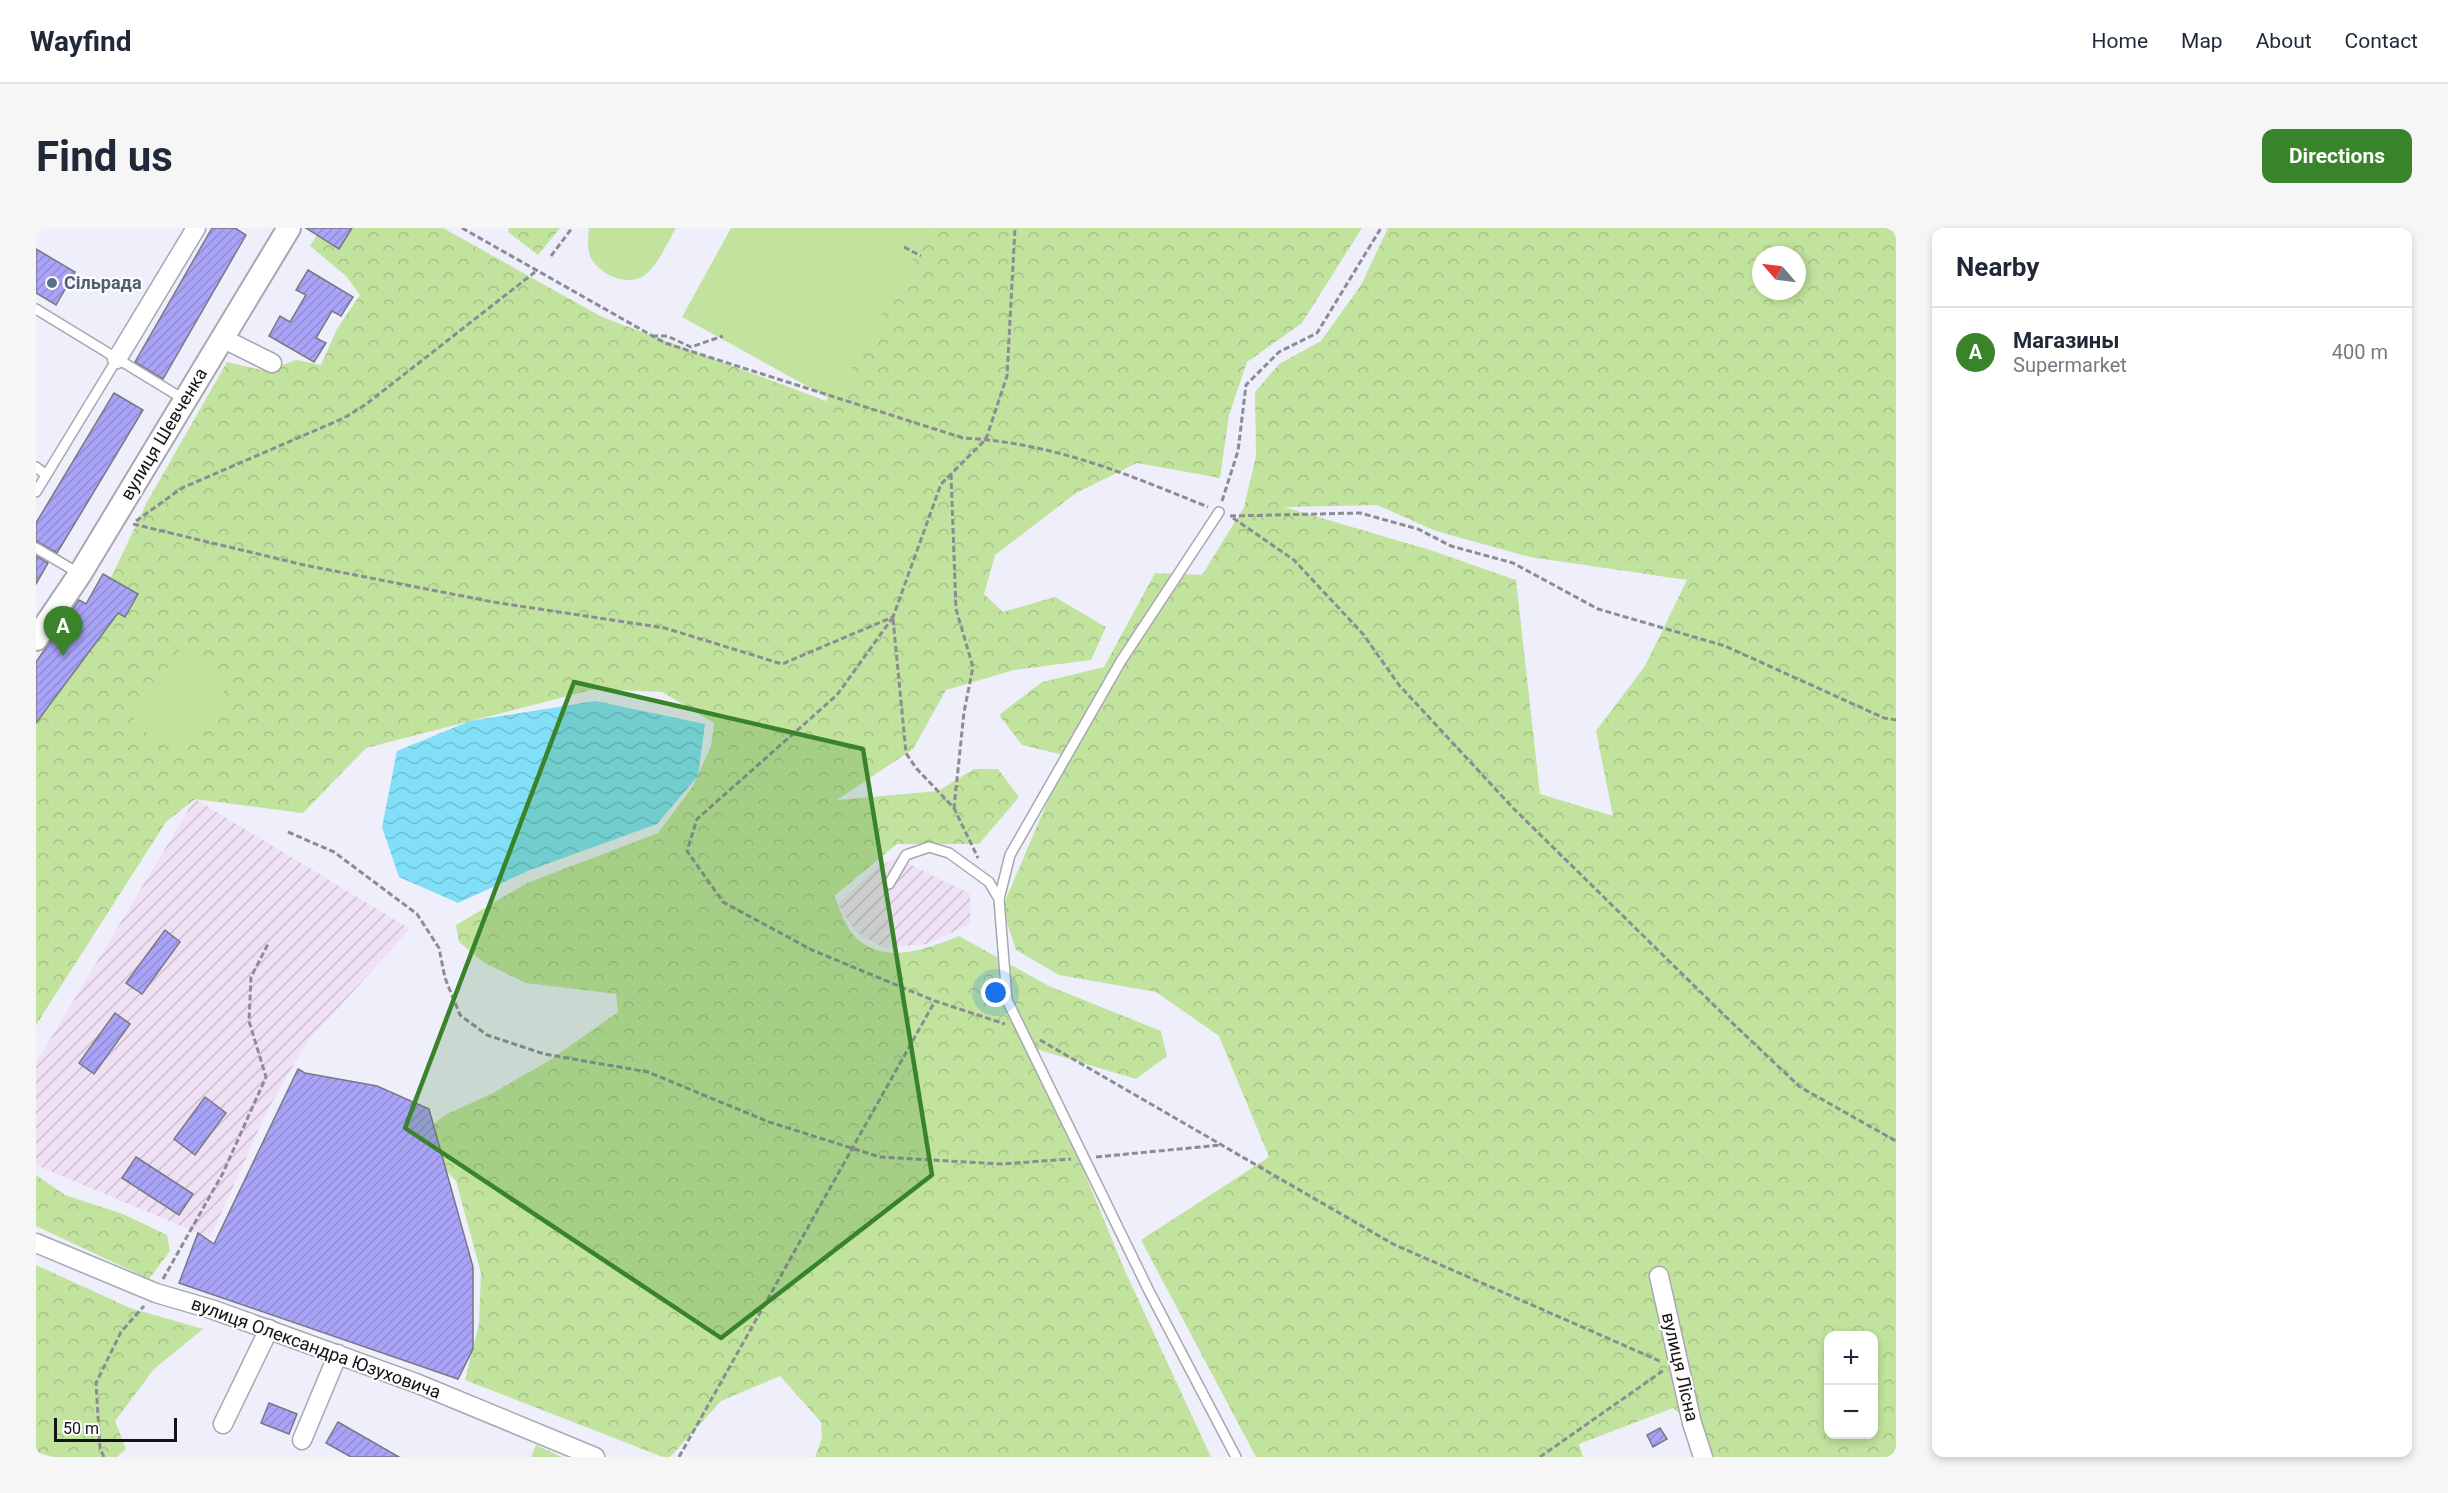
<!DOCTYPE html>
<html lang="en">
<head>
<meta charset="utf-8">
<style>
  body { margin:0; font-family:Roboto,sans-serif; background:#f6f6f7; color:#1f2937 }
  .controls { position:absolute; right:18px; bottom:18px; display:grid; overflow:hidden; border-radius:12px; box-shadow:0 3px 9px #0003 }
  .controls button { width:54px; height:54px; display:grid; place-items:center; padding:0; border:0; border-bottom:2px solid #e0e1e3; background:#fff; color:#1f2937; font:30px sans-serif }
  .compass { position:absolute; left:1716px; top:18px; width:54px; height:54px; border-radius:50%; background:#fff; box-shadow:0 3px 9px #0003; rotate:298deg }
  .scale { position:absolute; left:18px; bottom:15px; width:123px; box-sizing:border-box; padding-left:6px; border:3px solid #141418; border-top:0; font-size:16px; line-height:21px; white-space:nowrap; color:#141418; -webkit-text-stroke:4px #fdfdfd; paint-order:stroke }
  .you { position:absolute; left:960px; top:765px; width:21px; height:21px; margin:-15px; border:4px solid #fff; border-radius:50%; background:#1a73e8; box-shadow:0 0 0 9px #1a73e833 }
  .badge { display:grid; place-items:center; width:39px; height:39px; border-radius:50%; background:#39832b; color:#fff; font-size:20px; font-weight:700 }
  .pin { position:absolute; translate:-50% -50px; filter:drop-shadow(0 2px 3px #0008) }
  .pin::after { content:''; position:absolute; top:32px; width:21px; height:18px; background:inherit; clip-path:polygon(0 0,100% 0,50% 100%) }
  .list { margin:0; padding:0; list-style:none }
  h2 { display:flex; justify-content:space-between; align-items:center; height:78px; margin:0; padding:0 24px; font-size:26px }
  h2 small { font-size:20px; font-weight:400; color:#747a83 }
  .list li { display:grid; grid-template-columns:39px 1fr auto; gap:18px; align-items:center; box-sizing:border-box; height:90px; padding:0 24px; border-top:2px solid #e0e1e3 }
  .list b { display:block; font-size:22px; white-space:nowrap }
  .list p { margin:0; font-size:20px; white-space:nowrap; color:#747a83 }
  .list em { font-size:20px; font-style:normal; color:#747a83 }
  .map { position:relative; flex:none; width:1860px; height:1229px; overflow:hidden; border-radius:12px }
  header { display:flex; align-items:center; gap:36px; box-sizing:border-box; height:84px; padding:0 30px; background:#fff; border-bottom:2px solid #e0e1e3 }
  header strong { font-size:28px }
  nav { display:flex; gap:33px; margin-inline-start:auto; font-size:21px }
  .intro { display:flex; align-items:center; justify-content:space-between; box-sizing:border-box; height:144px; padding:0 36px }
  h1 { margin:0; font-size:42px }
  .button { padding:15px 27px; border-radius:12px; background:#39832b; color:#fff; font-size:21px; font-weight:700 }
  main { display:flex; gap:36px; padding:0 36px }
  aside { flex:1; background:#fff; border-radius:12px; box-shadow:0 3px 9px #0003 }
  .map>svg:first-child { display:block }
  .industrial { fill:url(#industrial-furrows) }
  .forest { fill:url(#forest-crowns); fill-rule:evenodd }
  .park { fill:#c1e39d }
  .water { fill:url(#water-waves) }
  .building { fill:url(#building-hatch); stroke:#787883; stroke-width:1.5 }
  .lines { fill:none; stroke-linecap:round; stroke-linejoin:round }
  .service-casing { stroke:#a7a7b2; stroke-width:12 }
  .minor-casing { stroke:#a7a7b2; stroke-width:21 }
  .tertiary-casing { stroke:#a7a7b2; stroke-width:26 }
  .path { stroke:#8b8c94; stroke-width:3; stroke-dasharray:6 3; stroke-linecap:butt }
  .service { stroke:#fff; stroke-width:9 }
  .minor { stroke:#fff; stroke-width:18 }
  .tertiary { stroke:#fff; stroke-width:22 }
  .marked { fill:#39832b; fill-opacity:0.2; stroke:#39832b; stroke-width:4.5; stroke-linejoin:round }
  .service-dot { fill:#5c6f8a; stroke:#fdfdfd; stroke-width:2 }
  .labels { text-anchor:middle; stroke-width:4.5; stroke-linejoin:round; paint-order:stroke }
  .service-label { font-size:18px; font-weight:bold; fill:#4e5e75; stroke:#fdfdfd; text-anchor:start }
  .street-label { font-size:18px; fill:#141418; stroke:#fdfdfd }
</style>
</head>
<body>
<header>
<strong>Wayfind</strong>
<nav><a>Home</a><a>Map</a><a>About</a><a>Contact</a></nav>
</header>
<div class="intro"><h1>Find us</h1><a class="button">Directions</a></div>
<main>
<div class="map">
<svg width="1860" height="1229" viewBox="0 0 1860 1229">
  <defs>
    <pattern id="industrial-furrows" width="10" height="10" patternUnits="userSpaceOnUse" patternTransform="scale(1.5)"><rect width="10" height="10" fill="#efe0f3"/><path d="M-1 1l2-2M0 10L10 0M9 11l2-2" fill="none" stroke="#ccbfd0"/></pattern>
    <pattern id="forest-crowns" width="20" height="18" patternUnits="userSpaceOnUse" patternTransform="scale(1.5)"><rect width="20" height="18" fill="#c1e39d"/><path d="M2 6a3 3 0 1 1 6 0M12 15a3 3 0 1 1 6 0" fill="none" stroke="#a5c286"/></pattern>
    <pattern id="water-waves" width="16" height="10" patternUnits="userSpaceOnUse" patternTransform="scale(1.5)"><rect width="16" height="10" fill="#81e0f7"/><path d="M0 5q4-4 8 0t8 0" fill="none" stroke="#6fbfd3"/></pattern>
    <pattern id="building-hatch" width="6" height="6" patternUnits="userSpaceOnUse" patternTransform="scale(1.5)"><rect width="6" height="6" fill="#a9a4f7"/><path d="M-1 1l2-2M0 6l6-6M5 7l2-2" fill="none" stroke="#918cd3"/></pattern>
  </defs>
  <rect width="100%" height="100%" fill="#eeeffb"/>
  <g class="industrial">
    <polygon points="159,571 374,701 270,815 231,883 174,1010 0,937 0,835"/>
    <polygon points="861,630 934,666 934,696 891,716 848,720 820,704 802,676 841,639"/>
  </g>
  <g class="forest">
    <path d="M285 0H407L566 89 790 173 821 129 894 0H1326L1266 95 1211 134 1193 187 1184 250 1101 235 1040 265 959 327 948 366 967 384 1019 369 1070 399 1055 432 978 442 910 462 877 521 801 572 902 563 938 541H962L983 569 943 616H861L798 668C804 680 810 700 819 709 850 738 890 721 923 708L1013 758 1125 803 1131 828 1100 851 997 820 1089 1043 1175 1229H779L786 1210 785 1194 744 1148 685 1173 634 1229H627L429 1152 443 1096 445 1045 420 953 382 912 407 888 457 865 514 832 582 784 580 766 490 755 447 734 423 714 420 697 491 655 622 605 657 558 675 518 678 495 626 464 559 461 330 520 267 585 159 571 130 594 0 797V472L42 419 111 274 191 134 230 143 260 132 285 137 301 101 324 67 310 48 274 18Z"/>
    <polygon points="473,0 524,0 502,27 472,4"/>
    <path d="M1352 0H1860V1229H1678L1670 1207 1637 1180 1543 1216 1547 1229H1220L1105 1012 1233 929 1183 808 1120 764 1023 747 980 722 966 680 1031 528 986 517 963 487 1006 454 1068 439 1119 345 1166 347 1208 279 1220 228 1219 164 1243 136 1285 113 1325 57ZM1725 27H1761V63H1725ZM1341 277 1400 303 1494 329 1651 352 1609 438 1560 503 1577 588 1504 566 1480 352 1394 322 1248 279ZM1792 1108H1838V1206H1792Z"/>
    <polygon points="0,947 29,967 87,986 131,1007 134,1023 113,1051 0,998"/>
    <polygon points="0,1037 94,1080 167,1101 118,1141 79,1193 90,1221 81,1229 17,1229 0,1224"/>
    <polygon points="500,1217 526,1229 495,1229"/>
  </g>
  <g class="park">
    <path d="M553 0H640C631 15 623 36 609 47 592 60 562 46 554 28 551 18 552 10 553 0Z"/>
    <polygon points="695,0 894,0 798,173 646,89"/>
    <polygon points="147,417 197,450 146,528 95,495"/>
  </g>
  <polygon class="water" points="559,473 669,496 662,548 621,596 494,642 422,675 363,649 346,599 361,523 434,493"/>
  <g class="building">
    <polygon points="176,0 199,0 210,7 127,151 99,134"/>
    <polygon points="270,0 316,0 303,21"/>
    <polygon points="0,21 39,44 20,77 0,65"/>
    <polygon points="272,42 317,69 305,88 296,83 280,110 290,115 278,134 233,108 244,88 254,94 270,67 260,62"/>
    <polygon points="78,165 107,182 21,325 0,313 0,295"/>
    <polygon points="0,328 12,335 0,356"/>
    <polygon points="67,346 102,366 89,389 82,385 0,495 0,434 43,372 50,376"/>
    <polygon points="129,702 144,714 106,766 90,755"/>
    <polygon points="79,785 94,796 58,846 43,835"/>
    <polygon points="262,841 269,845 341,858 393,881 437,1039 437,1121 422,1151 143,1055 162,1005 178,1016"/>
    <polygon points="169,869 190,885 159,927 138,911"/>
    <polygon points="100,929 157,966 143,987 86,950"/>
    <polygon points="233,1175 261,1186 253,1206 225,1195"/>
    <polygon points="302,1194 363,1229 315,1229 290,1215"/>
    <polygon points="1624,1200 1631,1211 1617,1219 1611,1207"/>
  </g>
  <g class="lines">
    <g class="service-casing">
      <g id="service">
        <polyline points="0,81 149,172"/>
        <polyline points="0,239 10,247"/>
        <polyline points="0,264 81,131"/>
        <polyline points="0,320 44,346"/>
        <polyline points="853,656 870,627 893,619 913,625 953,654 963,671 974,627 1085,433 1183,284"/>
        <polyline points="963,671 971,772 1113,1063 1200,1229"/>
      </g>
    </g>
    <g class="minor-casing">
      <g id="minor">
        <polyline points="186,110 236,135"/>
        <polyline points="81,131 160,0"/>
        <polyline points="0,1015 120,1065 178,1082 380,1155 559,1229"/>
        <polyline points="1623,1048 1656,1195 1667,1229"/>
        <polyline points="187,1196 233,1101"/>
        <polyline points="266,1212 302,1126"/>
      </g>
    </g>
    <g class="tertiary-casing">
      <polyline id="tertiary" points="0,411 44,346 253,0"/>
    </g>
    <g class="path">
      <path d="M426 0 629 115 927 210C1018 215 1088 245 1172 279"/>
      <polyline points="868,19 885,28"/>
      <polyline points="515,28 536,0"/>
      <polyline points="616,108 631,108 655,119 687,108"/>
      <polyline points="915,246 920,381 937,439 928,484 918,580"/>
      <polyline points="1186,273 1202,223 1210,157 1243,124 1281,105 1345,0"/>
      <polyline points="1194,288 1324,285 1382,301 1415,318 1477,335 1562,381 1689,418 1848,490 1860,492"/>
      <polyline points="1197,290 1258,332 1327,406 1363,457 1477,580 1689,788 1764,859 1860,913"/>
      <polyline points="100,293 146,260 308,190 329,177 499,44"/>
      <polyline points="97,296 268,337 457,374 629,400 746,436 857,389 905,256 950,211 971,148 979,0"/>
      <polyline points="857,389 801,467 661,591 651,623 687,674 776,722 899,773 969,796"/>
      <polyline points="857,391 870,525 880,540 918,580 942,630"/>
      <polyline points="252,604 298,624 381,686 403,720 409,750 424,787 451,807 508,826 612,844 733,894 844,929 965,936 1035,931"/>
      <polyline points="1004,812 1357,1016 1626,1134"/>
      <polyline points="1060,929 1185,917"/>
      <polyline points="127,1051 187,945 230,849 213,793 215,749 232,716"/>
      <polyline points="68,1229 64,1220 60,1155 85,1104 108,1078"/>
      <polyline points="643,1229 899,773"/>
      <polyline points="1504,1229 1628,1142"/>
    </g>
    <use href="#service" class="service"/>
    <use href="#minor" class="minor"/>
    <use href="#tertiary" class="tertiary"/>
  </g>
  <path class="marked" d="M538 454 827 521 896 947 685 1110 369 900Z"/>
  <circle class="service-dot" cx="16" cy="55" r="6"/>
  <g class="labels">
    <g class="service-label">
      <text x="28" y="61">Сільрада</text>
    </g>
    <g class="street-label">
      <text transform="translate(128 206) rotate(-59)" y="6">вулиця Шевченка</text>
      <text transform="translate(280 1120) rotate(20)" y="6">вулиця Олександра Юзуховича</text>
      <text transform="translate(1644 1139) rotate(77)" y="6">вулиця Лісна</text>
    </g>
  </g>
</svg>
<div class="controls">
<button>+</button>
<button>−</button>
</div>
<svg class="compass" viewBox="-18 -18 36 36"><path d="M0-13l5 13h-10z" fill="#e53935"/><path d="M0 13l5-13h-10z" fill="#747a83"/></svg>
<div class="scale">50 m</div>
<div class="you"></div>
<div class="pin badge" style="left:27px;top:428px">A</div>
</div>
<aside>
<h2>Nearby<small></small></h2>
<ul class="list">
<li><span class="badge">A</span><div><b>Магазины</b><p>Supermarket</p></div><em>400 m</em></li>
</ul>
</aside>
</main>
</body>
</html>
